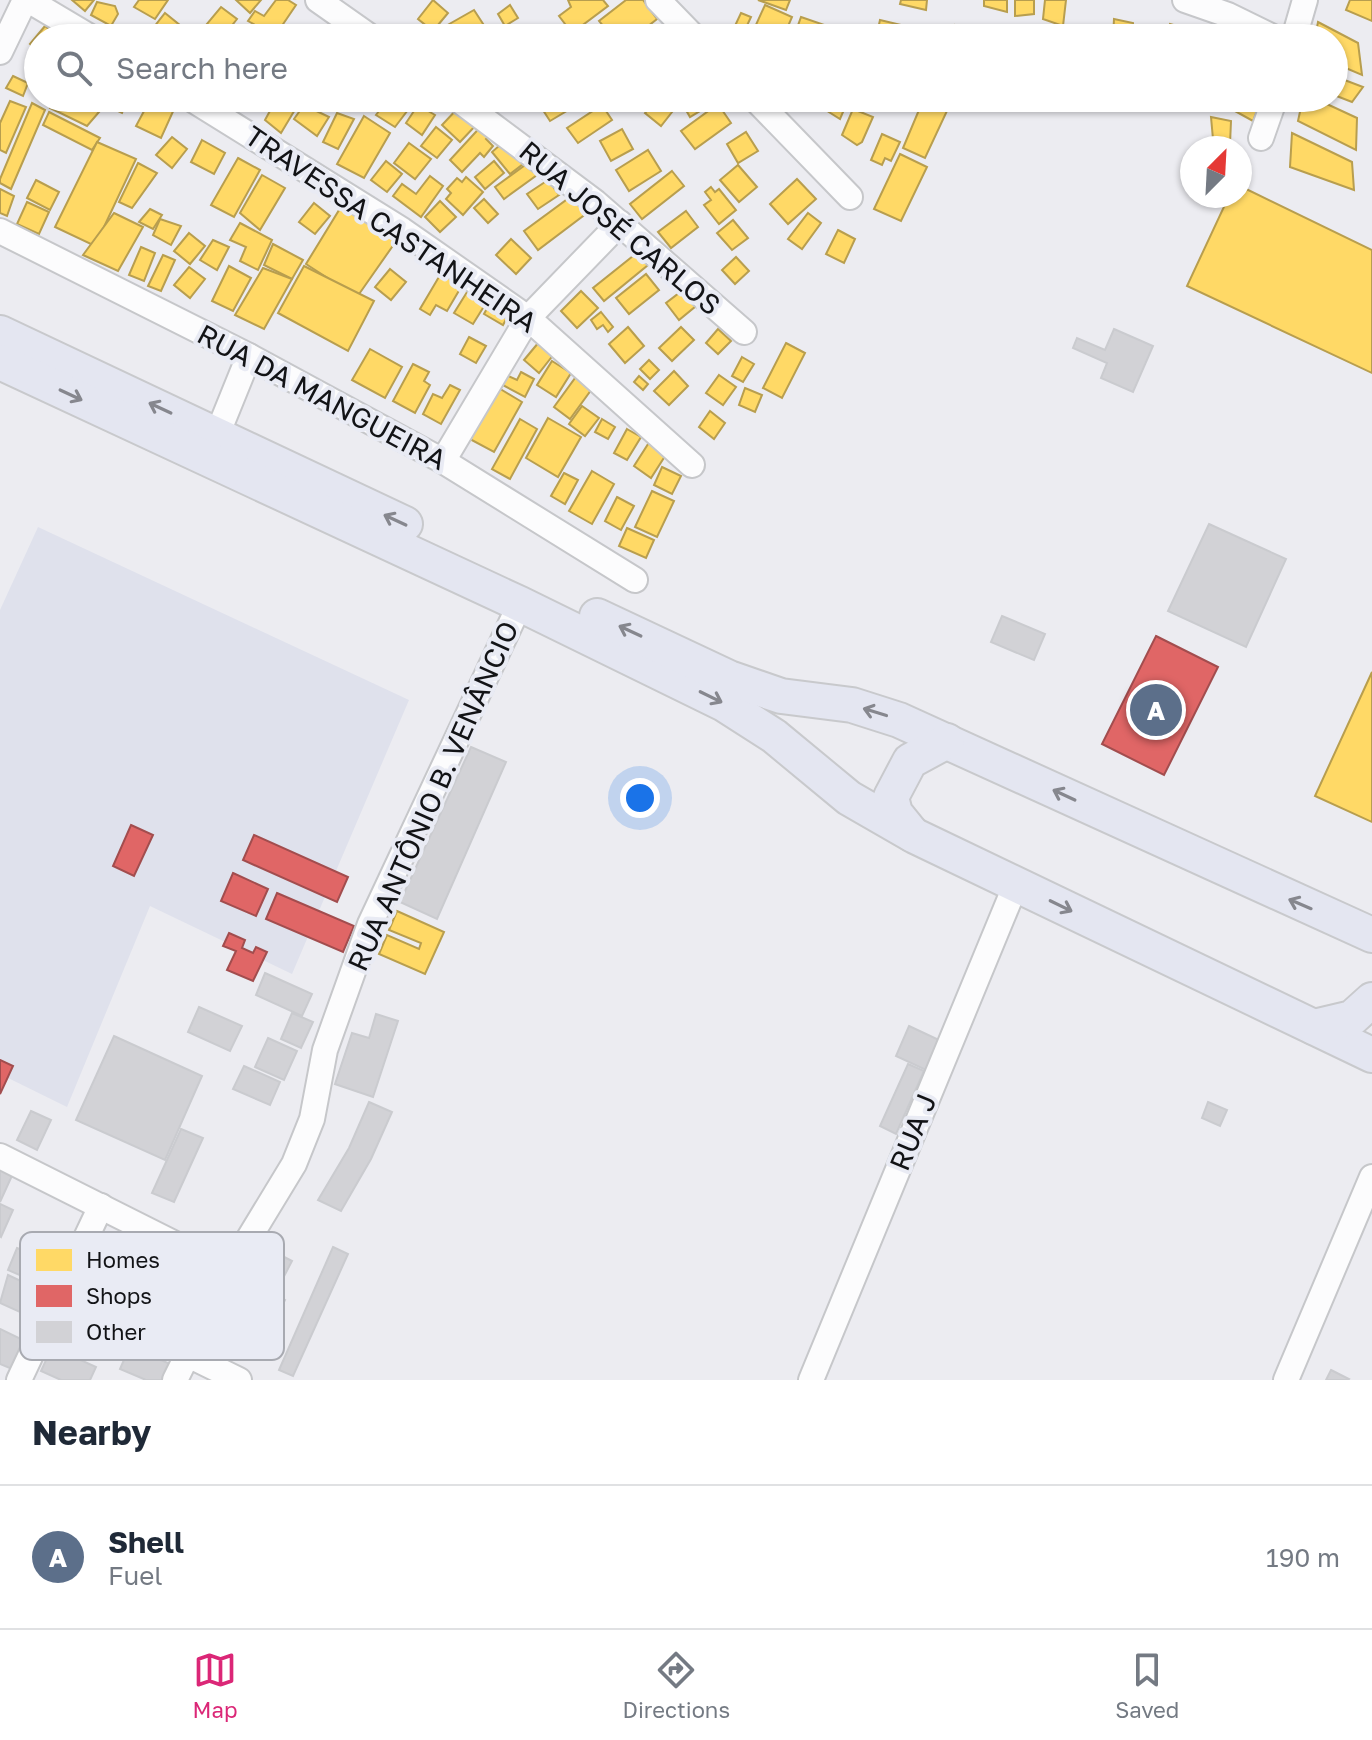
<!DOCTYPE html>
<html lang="en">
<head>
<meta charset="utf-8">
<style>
  body { margin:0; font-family:"Golos Text",sans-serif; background:#f6f6f7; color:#1f2937 }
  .compass { position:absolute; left:1180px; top:136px; width:72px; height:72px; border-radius:50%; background:#fff; box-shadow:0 2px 6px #0004; rotate:24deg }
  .you { position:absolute; left:640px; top:798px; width:28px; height:28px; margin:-20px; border:6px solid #fff; border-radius:50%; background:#1a73e8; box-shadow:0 0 0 12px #1a73e833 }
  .badge { display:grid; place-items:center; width:52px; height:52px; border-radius:50%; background:#db2777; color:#fff; font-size:26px; font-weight:700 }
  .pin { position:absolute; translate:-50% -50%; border:4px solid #fff; box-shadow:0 2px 8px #0006 }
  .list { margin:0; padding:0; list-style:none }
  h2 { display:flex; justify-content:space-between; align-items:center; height:104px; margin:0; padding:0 32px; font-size:34px }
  h2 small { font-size:26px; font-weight:400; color:#747a83 }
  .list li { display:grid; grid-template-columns:52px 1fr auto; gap:24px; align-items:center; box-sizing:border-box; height:144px; padding:0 32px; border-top:2px solid #e0e1e3 }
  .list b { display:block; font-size:30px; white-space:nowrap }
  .list p { margin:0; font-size:26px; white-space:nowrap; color:#747a83 }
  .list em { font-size:26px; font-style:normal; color:#747a83 }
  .icon { flex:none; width:44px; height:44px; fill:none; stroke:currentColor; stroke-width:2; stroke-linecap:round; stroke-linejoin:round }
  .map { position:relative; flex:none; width:1372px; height:1380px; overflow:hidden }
  .search { position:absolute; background:#fff; box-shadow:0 2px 6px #0004; left:24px; right:24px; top:24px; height:88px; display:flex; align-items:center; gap:20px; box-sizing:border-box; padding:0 28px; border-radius:44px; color:#747a83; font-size:30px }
  .sheet { height:248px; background:#fff }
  nav { display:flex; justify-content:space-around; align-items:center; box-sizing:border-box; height:112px; border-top:2px solid #e0e1e3; background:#fff; font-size:22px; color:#747a83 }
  nav a { display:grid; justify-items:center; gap:4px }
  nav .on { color:#db2777 }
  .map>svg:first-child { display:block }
  .built { fill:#dfe1ec }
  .homes { fill:#ffd966; stroke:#b89e4e; stroke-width:2 }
  .shops { fill:#e06666; stroke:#a24d4e; stroke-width:2 }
  .building { fill:#d2d2d6; stroke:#cacbcf; stroke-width:2 }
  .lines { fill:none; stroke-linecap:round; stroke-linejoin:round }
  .minor-casing { stroke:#c6c7ca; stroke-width:28 }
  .highway-casing { stroke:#c8c9cc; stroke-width:38 }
  .minor { stroke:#fcfcfd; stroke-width:24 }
  .highway { stroke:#e4e6f1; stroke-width:34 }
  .oneway { stroke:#86878e }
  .labels { text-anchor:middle; stroke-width:8; stroke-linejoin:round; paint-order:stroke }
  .street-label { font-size:28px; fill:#121316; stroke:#e9ebf4 }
  .key { fill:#e9ebf4; stroke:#a8aab1; stroke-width:2 }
  .key-label { font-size:22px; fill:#121316 }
</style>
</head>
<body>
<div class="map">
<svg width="1372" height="1380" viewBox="0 0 1372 1380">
  <rect width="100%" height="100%" fill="#ececf1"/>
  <polygon class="built" points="38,527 409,700 292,974 150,906 67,1107 0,1074 0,610"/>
  <g class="homes">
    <polygon points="72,0 94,0 85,11"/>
    <polygon points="139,0 168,0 155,19 134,7"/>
    <polygon points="236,0 261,0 250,13"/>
    <polygon points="276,0 288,0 296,5 275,36 248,21 255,11 264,16"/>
    <polygon points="433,0 448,13 433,31 418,19"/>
    <polygon points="603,0 608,6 572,33 559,16 571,7 568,0"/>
    <polygon points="626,0 643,0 657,19 633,38 613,38 599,21"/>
    <polygon points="758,0 790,0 786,10"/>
    <polygon points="901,0 927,0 926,10 900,4"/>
    <polygon points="984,0 1007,0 1007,12 984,6"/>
    <polygon points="1015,0 1034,0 1034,14 1015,16"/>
    <polygon points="1045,0 1066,0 1063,26 1043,19"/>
    <polygon points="1350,0 1372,0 1372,21 1346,10"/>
    <polygon points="97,2 115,6 118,14 111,26 91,15"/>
    <polygon points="510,5 518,18 505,26 498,14"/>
    <polygon points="765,5 792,17 783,38 750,38"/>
    <polygon points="221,7 237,19 222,38 206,25"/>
    <polygon points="474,10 489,33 482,38 451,38 444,27"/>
    <polygon points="165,13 181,26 171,38 158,38 150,32"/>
    <polygon points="741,13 751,17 744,32 734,28"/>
    <polygon points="801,17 839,30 836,38 815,38 796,31"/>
    <polygon points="1114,19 1133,23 1133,38 1113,38"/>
    <polygon points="880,20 901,25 898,38 876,38"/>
    <polygon points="1318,22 1358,43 1362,75 1334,63 1334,38 1315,38"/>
    <polygon points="1170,24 1198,32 1196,38 1166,38"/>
    <polygon points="955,25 981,36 980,38 949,38"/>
    <polygon points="45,26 60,38 38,38 38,51 30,44"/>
    <polygon points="334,27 348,38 328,38"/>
    <polygon points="242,28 260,38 236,38"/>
    <polygon points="842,28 865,38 838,38"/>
    <polygon points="33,56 38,59 38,81 27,75"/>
    <polygon points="13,76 28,83 23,96 6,88"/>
    <polygon points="1334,76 1363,87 1352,102 1334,95"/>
    <polygon points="54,98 71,98 99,112 87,126 50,108"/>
    <polygon points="105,98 122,98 127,100 122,113 103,104"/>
    <polygon points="151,98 162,98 175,107 161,138 136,126"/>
    <polygon points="251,98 275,98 270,108"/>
    <polygon points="277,98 302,98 281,133 265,120"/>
    <polygon points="346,98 367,98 359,108"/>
    <polygon points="389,98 417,98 395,127 376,115"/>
    <polygon points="556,98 583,98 585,100 550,121 541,107"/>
    <polygon points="658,98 665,98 676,107 661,126 645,113"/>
    <polygon points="679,98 717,98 718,100 690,117"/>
    <polygon points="815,98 849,98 840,119 813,102"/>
    <polygon points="884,98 922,98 917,111"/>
    <polygon points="924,98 953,98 925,158 903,148"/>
    <polygon points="1194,98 1214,98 1213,109"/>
    <polygon points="1226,98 1261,101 1253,121 1224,105"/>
    <polygon points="1303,98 1314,98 1357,118 1356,150 1298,121"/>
    <polygon points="10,101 26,107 6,153 0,150 0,123"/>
    <polygon points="32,103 45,110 11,189 0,183 0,179"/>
    <polygon points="718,104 731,123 695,149 681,131"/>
    <polygon points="304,105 329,117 317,136 294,119"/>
    <polygon points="418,105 435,115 422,135 406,123"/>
    <polygon points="602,105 612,120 578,143 567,128"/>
    <polygon points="459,107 477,124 460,142 442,125"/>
    <polygon points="853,109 873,117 862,142 857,145 842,135"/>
    <polygon points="49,112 100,138 92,150 43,125"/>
    <polygon points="337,113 354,119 338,149 323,142"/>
    <polygon points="364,116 390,133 364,178 337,164"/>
    <polygon points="1211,117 1231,121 1230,144 1213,139"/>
    <polygon points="485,122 494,131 486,139 493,146 484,157 480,153 462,172 450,160"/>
    <polygon points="436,127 452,140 437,158 421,146"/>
    <polygon points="622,129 633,149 611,161 600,141"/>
    <polygon points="746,132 758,151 738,163 727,144"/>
    <polygon points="1292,133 1352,162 1354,190 1290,167"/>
    <polygon points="882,134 900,142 891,161 885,158 882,165 871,160"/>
    <polygon points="172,137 187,149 172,168 156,155"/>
    <polygon points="508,138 527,161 510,174 492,152"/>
    <polygon points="202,140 225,153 214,174 191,162"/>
    <polygon points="97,142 136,159 95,246 55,227"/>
    <polygon points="409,143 431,159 415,179 394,163"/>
    <polygon points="648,150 661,171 629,191 616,170"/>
    <polygon points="900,154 927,167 901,221 874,209"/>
    <polygon points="238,158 260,170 234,217 211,205"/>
    <polygon points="386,161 402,174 387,192 371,180"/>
    <polygon points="494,161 504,173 485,189 475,177"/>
    <polygon points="138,163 157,173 132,208 119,202"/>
    <polygon points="528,163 537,175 504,199 495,187"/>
    <polygon points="738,165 757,187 739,202 720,180"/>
    <polygon points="672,171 684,186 642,219 630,204"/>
    <polygon points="262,175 285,188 260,230 240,213"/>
    <polygon points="430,176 443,186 421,217 393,196 402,184 416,194"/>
    <polygon points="466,177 483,192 463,215 446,199 451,193 447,189 457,178 462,182"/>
    <polygon points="797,179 816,199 788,224 770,204"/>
    <polygon points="36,180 59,192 50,210 27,198"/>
    <polygon points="548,180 559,195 538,209 527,194"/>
    <polygon points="1240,186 1372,250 1372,373 1187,286 1229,196 1240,196"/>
    <polygon points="711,187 715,192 719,189 736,210 719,224 704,205 711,200 705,192"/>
    <polygon points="0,189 14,196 7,216 0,213"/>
    <polygon points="573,195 587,213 538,250 524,231"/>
    <polygon points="484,199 498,214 488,223 474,208"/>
    <polygon points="440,201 456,217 440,232 425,217"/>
    <polygon points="27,202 49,212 39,234 17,224"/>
    <polygon points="344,202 399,237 357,297 306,264"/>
    <polygon points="314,203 330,216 315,234 299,222"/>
    <polygon points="150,209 162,215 153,229 139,222"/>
    <polygon points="686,211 698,227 671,248 658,232"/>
    <polygon points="114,213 143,227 118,271 83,255"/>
    <polygon points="808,213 821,223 802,249 788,239"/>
    <polygon points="160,219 181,226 171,245 153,235"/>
    <polygon points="733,220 748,238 732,250 717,233"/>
    <polygon points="240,223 272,240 258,270 240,261 246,247 230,240"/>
    <polygon points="838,230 855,239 844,263 826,254"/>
    <polygon points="189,233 205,246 190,264 174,251"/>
    <polygon points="511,239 531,258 516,274 496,255"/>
    <polygon points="213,240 229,247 217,270 200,260"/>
    <polygon points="273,244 303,260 292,279 264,265"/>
    <polygon points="141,247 155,253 144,281 129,275"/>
    <polygon points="638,252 648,265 604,301 593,288"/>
    <polygon points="163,255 175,260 161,291 148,286"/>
    <polygon points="736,257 749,271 735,284 722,270"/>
    <polygon points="229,266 251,278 233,311 212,301"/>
    <polygon points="304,266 374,301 348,351 278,313"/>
    <polygon points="189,267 205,279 190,298 174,285"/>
    <polygon points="263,268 292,279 264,329 235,315"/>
    <polygon points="390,269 406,282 391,300 375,287"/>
    <polygon points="443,270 464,282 447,311 436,305 430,315 420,309"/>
    <polygon points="646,274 659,290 629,314 616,298"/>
    <polygon points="683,290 696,306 679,320 666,303"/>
    <polygon points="581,291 598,308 577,328 561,311"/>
    <polygon points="467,292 486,303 473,324 454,313"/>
    <polygon points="494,296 510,312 503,325 484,314"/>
    <polygon points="601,312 613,327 608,332 603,325 597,329 591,320"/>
    <polygon points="628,327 644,346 625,363 609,344"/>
    <polygon points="681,327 694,340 672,361 659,348"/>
    <polygon points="718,329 731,341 718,354 706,343"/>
    <polygon points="469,337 486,346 476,363 460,354"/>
    <polygon points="539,342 554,354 539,373 524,360"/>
    <polygon points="786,343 805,353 782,398 763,388"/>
    <polygon points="370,349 402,367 385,398 352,380"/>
    <polygon points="742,357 754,364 743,382 732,376"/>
    <polygon points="649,360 659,370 650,379 640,369"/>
    <polygon points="552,361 571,373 556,397 537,385"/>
    <polygon points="413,364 429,372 424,381 430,385 415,413 393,401"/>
    <polygon points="674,371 688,386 669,405 654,391"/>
    <polygon points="521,372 534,379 525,397 501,384 506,375 517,380"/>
    <polygon points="578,374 594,386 570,419 554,407"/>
    <polygon points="719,375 736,387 723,405 706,393"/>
    <polygon points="639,376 648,384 643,390 634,382"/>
    <polygon points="450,385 460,390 441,424 423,414 433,394 442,398"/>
    <polygon points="497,387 522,402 494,452 468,438"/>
    <polygon points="745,388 762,395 755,412 739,405"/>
    <polygon points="582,406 599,418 585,436 569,424"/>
    <polygon points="710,411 725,423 714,439 699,427"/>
    <polygon points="548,418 581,437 558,477 526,458"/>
    <polygon points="520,419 537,429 510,479 492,469"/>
    <polygon points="602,419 615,427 608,439 595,432"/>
    <polygon points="627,429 641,437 627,460 614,453"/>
    <polygon points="650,441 667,453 651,478 634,466"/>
    <polygon points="662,467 681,476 672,494 654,485"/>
    <polygon points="592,471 614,484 592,524 569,511"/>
    <polygon points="564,473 578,480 565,504 551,496"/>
    <polygon points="652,491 674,501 657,537 635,527"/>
    <polygon points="617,497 634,506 621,530 605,521"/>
    <polygon points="627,528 654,540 646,558 619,546"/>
    <polygon points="1372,672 1372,822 1315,796"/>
    <polygon points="397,911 444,932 425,974 379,954 387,935 419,949 421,943 389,930"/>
  </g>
  <g class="shops">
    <polygon points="1156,636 1218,667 1164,775 1102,744"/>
    <polygon points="131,825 153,835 134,876 113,866"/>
    <polygon points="254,835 348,877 337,902 243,860"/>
    <polygon points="233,873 268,889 256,916 221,901"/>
    <polygon points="277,893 354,926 343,952 266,919"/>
    <polygon points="229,933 245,940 242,948 253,953 256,947 267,952 253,981 227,970 236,951 223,946"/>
    <polygon points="0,1060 13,1066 0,1094"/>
  </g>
  <g class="building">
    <polygon points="1114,329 1153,346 1133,392 1101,378 1107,363 1073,348 1077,338 1105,350"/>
    <polygon points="1209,524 1286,559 1246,647 1168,611"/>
    <polygon points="1002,616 1045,634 1034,660 991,642"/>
    <polygon points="471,747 506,762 437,919 400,902"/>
    <polygon points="265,973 312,994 302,1016 256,995"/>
    <polygon points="199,1007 242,1026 230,1051 188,1032"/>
    <polygon points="292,1013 313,1022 301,1048 281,1039"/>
    <polygon points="376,1014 398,1021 373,1097 335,1084 352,1033 369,1038"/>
    <polygon points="909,1026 939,1040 926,1070 896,1056"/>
    <polygon points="114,1036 202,1076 165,1160 76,1120"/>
    <polygon points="268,1038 297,1051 284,1080 255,1067"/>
    <polygon points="908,1064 924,1071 896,1134 880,1126"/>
    <polygon points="244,1066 280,1082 270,1105 233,1089"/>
    <polygon points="369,1102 392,1112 371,1159 341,1211 318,1200 349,1148"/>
    <polygon points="1208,1102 1227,1110 1220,1126 1202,1118"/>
    <polygon points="31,1111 51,1120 37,1150 17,1140"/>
    <polygon points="181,1129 203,1138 174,1202 152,1193"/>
    <polygon points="0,1163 15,1169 0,1202"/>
    <polygon points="0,1204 13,1210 1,1237 0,1236"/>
    <polygon points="263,1246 292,1261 280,1284 252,1270"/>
    <polygon points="333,1247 348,1254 293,1376 279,1370"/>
    <polygon points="17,1248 55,1265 45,1286 8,1270"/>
    <polygon points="8,1275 42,1291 31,1317 0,1303"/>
    <polygon points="245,1280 285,1300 271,1328 276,1331 267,1348 252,1340 256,1332 225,1321"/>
    <polygon points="0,1329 25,1341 12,1369 0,1364"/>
    <polygon points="130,1346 170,1364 163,1380 146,1380 120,1369"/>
    <polygon points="52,1347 96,1367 90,1380 61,1380 41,1371"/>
    <polygon points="1331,1370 1349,1379 1348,1380 1326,1380"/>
  </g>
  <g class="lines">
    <g class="minor-casing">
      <g id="minor">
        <polyline points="28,0 92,38"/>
        <polyline points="318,0 372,38"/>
        <polyline points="658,0 695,38"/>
        <polyline points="1185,0 1228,15 1275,38"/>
        <polyline points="1294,38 1305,0"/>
        <polyline points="0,52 25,0"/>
        <polyline points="190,98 402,230 528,318 692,465"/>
        <polyline points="456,98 595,202 744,332"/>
        <polyline points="754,98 850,197"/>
        <polyline points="1261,138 1275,98"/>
        <polyline points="0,231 249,356 443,461 635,580"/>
        <polyline points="217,435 249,356"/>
        <polyline points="443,461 528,318 620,223"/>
        <polyline points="0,1156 229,1271"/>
        <polyline points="186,1354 239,1380"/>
        <polyline points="19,1380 101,1206"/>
        <polyline points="175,1380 229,1271 294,1164 312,1119 325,1050 370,924 520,604"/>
        <polyline points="811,1380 1016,884"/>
        <polyline points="1286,1380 1372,1177"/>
      </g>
    </g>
    <g class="highway-casing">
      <g id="highway">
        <polyline points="0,333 405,524"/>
        <polyline points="0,362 520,604 724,704 774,736 849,798 915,836 1372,1055"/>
        <polyline points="597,616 729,678 781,696 852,705 899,720 1372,935"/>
        <polyline points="912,834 895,813 891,797 910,761 947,741"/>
        <polyline points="1314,1027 1352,1018 1372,1000"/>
      </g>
    </g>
    <use href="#minor" class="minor"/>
    <use href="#highway" class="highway"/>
  </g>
  <defs><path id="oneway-shaft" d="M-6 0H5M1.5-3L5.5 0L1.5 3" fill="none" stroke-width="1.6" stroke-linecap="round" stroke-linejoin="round" transform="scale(2)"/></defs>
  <g class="oneway">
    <use href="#oneway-shaft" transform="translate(71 395) rotate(25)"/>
    <use href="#oneway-shaft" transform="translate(160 408) rotate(-155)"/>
    <use href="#oneway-shaft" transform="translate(395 520) rotate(-155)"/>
    <use href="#oneway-shaft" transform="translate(630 631) rotate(-155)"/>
    <use href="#oneway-shaft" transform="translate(711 697) rotate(26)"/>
    <use href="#oneway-shaft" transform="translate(875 712) rotate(-163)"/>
    <use href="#oneway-shaft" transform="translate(1064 795) rotate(-155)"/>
    <use href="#oneway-shaft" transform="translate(1300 904) rotate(-157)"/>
    <use href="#oneway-shaft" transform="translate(1061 906) rotate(26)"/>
  </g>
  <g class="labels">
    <g class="street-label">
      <text transform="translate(620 228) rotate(40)" y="10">RUA JOSÉ CARLOS</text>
      <text transform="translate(391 229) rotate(34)" y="10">TRAVESSA CASTANHEIRA</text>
      <text transform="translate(322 397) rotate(28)" y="10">RUA DA MANGUEIRA</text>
      <text transform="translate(433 796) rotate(-66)" y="10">RUA ANTÔNIO B. VENÂNCIO</text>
      <text transform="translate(913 1132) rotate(-68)" y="10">RUA J</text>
    </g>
  </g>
  <rect x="20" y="1232" width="264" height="128" rx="12" class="key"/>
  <rect x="36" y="1249" width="36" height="22" fill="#ffd966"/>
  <rect x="36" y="1285" width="36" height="22" fill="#e06666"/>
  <rect x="36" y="1321" width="36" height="22" fill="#d2d2d6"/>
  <g class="key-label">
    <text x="86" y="1268">Homes</text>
    <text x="86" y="1304">Shops</text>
    <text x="86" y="1340">Other</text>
  </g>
</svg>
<svg class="compass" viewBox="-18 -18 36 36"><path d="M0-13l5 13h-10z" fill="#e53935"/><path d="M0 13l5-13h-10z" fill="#747a83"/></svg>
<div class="you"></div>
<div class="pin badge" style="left:1156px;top:710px;background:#5c6f8a">A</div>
<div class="search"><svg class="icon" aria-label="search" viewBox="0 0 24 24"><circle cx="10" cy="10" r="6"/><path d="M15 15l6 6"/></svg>Search here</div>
</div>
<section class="sheet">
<h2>Nearby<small></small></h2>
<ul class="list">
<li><span class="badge" style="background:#5c6f8a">A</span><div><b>Shell</b><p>Fuel</p></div><em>190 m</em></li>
</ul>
</section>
<nav>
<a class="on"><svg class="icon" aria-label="map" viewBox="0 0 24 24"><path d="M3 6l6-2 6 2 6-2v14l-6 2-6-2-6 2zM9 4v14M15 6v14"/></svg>Map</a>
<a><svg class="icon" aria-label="directions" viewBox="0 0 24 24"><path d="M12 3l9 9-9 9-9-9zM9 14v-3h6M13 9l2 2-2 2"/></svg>Directions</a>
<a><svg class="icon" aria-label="saved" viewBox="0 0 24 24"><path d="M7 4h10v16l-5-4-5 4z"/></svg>Saved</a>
</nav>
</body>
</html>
